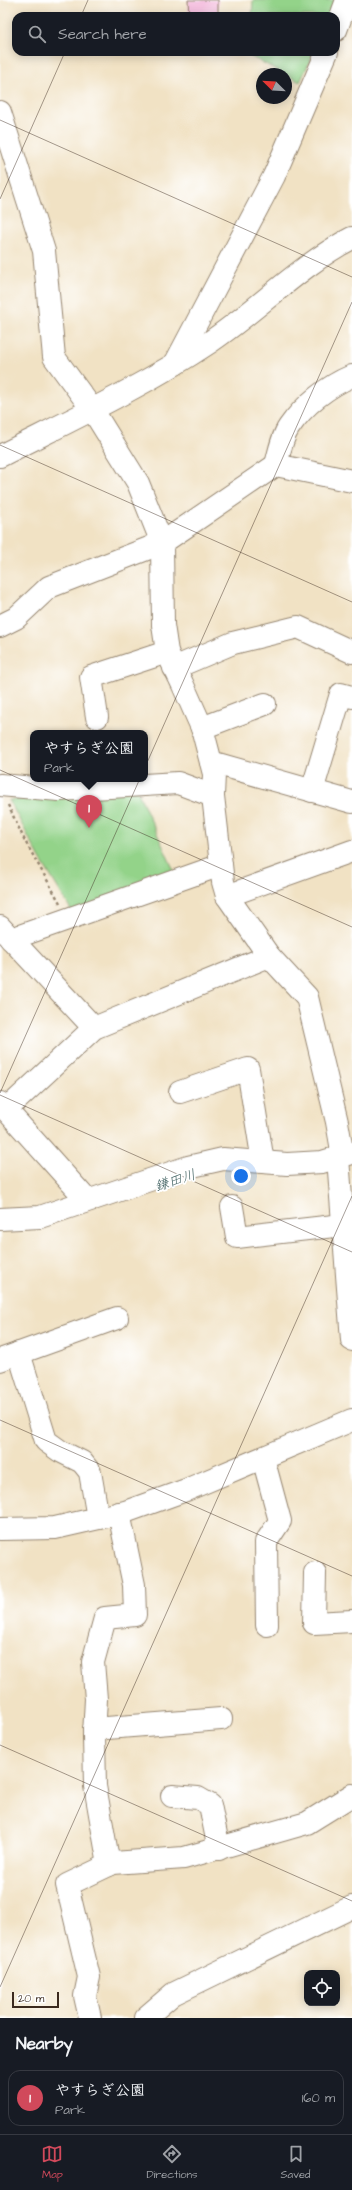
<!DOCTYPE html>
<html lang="en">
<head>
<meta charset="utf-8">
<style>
  body { margin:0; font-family:"Architects Daughter","Klee One",sans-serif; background:#242831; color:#f1f3f6 }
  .controls { position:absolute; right:12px; bottom:12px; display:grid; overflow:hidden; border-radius:8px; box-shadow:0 2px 10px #0003 }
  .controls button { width:36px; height:36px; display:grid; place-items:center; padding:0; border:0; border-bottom:1px solid #363941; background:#171b24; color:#f1f3f6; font:20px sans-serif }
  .compass { position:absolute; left:256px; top:68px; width:36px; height:36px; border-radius:50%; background:#171b24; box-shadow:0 2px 10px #0003; rotate:294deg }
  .scale { position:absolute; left:12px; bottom:10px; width:47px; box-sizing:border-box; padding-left:4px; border:2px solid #3b2a1e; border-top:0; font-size:11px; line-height:14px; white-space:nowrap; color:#3b2a1e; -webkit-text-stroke:3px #fff; paint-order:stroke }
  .you { position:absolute; left:241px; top:1176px; width:14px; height:14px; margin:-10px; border:3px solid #fff; border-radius:50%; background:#1a73e8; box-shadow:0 0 0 6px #1a73e833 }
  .badge { display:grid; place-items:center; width:26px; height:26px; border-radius:50%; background:#d1495b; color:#fff; font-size:13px; font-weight:700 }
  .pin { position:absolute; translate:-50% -33px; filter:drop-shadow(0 1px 2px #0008) }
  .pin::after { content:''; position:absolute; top:21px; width:14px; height:12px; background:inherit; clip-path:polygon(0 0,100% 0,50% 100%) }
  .popup { position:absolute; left:30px; top:730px; width:118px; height:52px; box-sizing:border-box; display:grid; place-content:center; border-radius:8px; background:#171b24; filter:drop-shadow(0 1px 3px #0005); font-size:13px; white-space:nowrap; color:#9ea1a6 }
  .popup b { font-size:15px; color:#f1f3f6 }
  .popup::after { content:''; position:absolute; left:50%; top:100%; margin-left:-8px; border:8px solid transparent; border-top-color:#171b24 }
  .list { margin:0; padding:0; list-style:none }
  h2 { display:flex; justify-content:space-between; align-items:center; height:52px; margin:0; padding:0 16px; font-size:17px }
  h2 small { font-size:13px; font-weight:400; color:#9ea1a6 }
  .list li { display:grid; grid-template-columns:26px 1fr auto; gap:12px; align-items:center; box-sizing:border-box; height:56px; margin:0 8px 8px; padding:0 8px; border:1px solid #363941; border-radius:12px }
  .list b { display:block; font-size:15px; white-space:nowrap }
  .list p { margin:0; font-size:13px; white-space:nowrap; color:#9ea1a6 }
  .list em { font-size:13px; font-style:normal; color:#9ea1a6 }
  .icon { flex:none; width:22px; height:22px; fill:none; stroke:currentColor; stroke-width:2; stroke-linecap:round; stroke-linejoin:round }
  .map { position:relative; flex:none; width:352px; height:2018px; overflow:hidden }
  .search { position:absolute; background:#171b24; box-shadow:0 2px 10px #0003; left:12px; right:12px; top:12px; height:44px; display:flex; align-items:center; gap:10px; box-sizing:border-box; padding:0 14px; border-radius:12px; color:#9ea1a6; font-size:15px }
  .sheet { height:116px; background:#171b24 }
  nav { display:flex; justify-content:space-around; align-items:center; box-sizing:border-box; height:56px; border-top:1px solid #363941; background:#171b24; font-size:11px; color:#9ea1a6 }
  nav a { display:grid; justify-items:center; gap:2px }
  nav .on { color:#d1495b }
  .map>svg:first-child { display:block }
  .green { fill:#93d389; stroke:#677e54 }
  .building { fill:#f0aad4 }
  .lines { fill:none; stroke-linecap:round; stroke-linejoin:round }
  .minor-casing { stroke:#968671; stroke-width:24 }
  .path { stroke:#968671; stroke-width:2.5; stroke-dasharray:3 3; stroke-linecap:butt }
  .minor { stroke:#fff; stroke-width:22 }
  .ticks { fill:none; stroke:#3b2a1e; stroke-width:1; stroke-opacity:0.45 }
  .labels { text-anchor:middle; stroke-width:3.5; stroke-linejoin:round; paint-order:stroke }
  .water-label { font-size:14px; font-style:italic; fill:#3f6060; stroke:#fff }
</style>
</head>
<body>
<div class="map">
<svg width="352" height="2018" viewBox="0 0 352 2018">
  <rect width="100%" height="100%" fill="#fff"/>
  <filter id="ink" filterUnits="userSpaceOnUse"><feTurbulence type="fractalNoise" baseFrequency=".025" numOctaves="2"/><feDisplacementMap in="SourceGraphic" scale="8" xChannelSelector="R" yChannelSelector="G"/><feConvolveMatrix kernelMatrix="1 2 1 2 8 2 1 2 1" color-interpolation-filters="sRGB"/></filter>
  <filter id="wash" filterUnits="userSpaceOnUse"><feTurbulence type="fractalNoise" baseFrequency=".012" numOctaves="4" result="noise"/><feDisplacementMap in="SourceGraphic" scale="16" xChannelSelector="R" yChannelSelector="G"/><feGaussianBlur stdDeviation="0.9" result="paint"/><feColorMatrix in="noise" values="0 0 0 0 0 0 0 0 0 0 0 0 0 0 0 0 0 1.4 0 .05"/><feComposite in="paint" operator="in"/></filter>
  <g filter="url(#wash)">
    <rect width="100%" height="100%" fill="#f1e2c4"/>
    <g class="green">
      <polygon points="253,0 337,0 332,16 252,16"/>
      <polygon points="250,52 314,52 300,82 250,56"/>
      <polygon points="137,790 176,875 73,913 39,857 9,800"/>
    </g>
    <g id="blocks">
      <polygon class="building" points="188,0 218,0 218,16 189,16"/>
    </g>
  </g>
  <g filter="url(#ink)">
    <use href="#blocks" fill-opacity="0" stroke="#968671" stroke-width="1"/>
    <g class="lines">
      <g class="minor-casing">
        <g id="minor">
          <polyline points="336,30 347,0"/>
          <polyline points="0,112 44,251 54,357 92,409 138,483 162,543 163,625 167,652 182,683 202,728 214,774 213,796"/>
          <polyline points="175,364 274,176 327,52"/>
          <path d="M0 456C71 420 144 386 210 342 259 309 300 265 352 238"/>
          <path d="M276 465C279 453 282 437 289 427 304 405 328 386 352 376"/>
          <polyline points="0,626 16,618 49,587 162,543 276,465 352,481"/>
          <polyline points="174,668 233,643 298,627 352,652"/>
          <polyline points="97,717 91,677 167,652"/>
          <polyline points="202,728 265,704"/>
          <polyline points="211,762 352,802"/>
          <polyline points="0,785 59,790 178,783 213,796 223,882 227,896 269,956 307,997 337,1122 343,1156"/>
          <polyline points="312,791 341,694 352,697"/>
          <polyline points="227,896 352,851"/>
          <polyline points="0,927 94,1028"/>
          <polyline points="11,939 221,865"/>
          <polyline points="180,1092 248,1069 263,1162"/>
          <polyline points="0,1103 87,1200"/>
          <polyline points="6,1110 94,1028 269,956"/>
          <polyline points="338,1158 352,1340"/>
          <polyline points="232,1207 237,1237 343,1225"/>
          <polyline points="0,1219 40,1217 188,1167 223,1159 287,1164 322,1162 352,1153"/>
          <polyline points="19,1353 46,1441 60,1451 82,1462 90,1472 98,1518"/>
          <polyline points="0,1360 117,1318"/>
          <polyline points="263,1458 280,1521 266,1542 267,1625"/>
          <polyline points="0,1529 55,1528 125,1512 186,1490 352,1420"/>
          <polyline points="315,1573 314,1623 352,1621"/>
          <polyline points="94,1729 221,1719"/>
          <polyline points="172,1796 198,1798 210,1805 219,1849"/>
          <polyline points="109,1865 95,1786 94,1735 96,1699 93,1662 105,1618 135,1615 134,1585 119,1513"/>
          <polyline points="90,2018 85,1996 89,1977 67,1885 113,1863 184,1858 307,1823 352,1795"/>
          <polyline points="145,2018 173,1994 352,1907"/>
        </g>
      </g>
      <polyline class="path" points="8,805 25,841 60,903"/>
      <use href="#minor" class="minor"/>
    </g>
  </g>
  <path class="ticks" d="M81 16 88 0M0 120 352 277M0 199 65 52M0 445 352 602M0 770 352 927M0 1093 352 302M0 1095 352 1252M0 1420 352 1576M0 1745 352 1901M0 1987 352 1196"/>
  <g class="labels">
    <g class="water-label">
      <text transform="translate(175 1180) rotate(-18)" y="5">鎌田川</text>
    </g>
  </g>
</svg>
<div class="controls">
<button><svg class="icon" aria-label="locate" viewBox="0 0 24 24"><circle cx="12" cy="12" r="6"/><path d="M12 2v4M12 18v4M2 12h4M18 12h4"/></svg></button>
</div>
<svg class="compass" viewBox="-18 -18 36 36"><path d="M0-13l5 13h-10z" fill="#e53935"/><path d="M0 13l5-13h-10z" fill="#9ea1a6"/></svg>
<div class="scale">20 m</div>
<div class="you"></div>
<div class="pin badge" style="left:89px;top:828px">1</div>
<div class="popup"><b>やすらぎ公園</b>Park</div>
<div class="search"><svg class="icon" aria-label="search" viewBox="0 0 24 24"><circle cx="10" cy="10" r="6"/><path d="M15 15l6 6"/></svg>Search here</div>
</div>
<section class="sheet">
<h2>Nearby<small></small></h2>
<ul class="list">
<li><span class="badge">1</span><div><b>やすらぎ公園</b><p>Park</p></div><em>160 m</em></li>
</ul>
</section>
<nav>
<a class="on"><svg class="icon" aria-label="map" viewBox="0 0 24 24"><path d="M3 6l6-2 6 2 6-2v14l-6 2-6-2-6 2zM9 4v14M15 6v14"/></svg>Map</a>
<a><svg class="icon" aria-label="directions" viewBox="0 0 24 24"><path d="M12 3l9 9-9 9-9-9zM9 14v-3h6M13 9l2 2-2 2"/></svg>Directions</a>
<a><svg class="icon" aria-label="saved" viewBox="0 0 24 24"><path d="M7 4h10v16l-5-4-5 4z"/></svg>Saved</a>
</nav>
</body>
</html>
